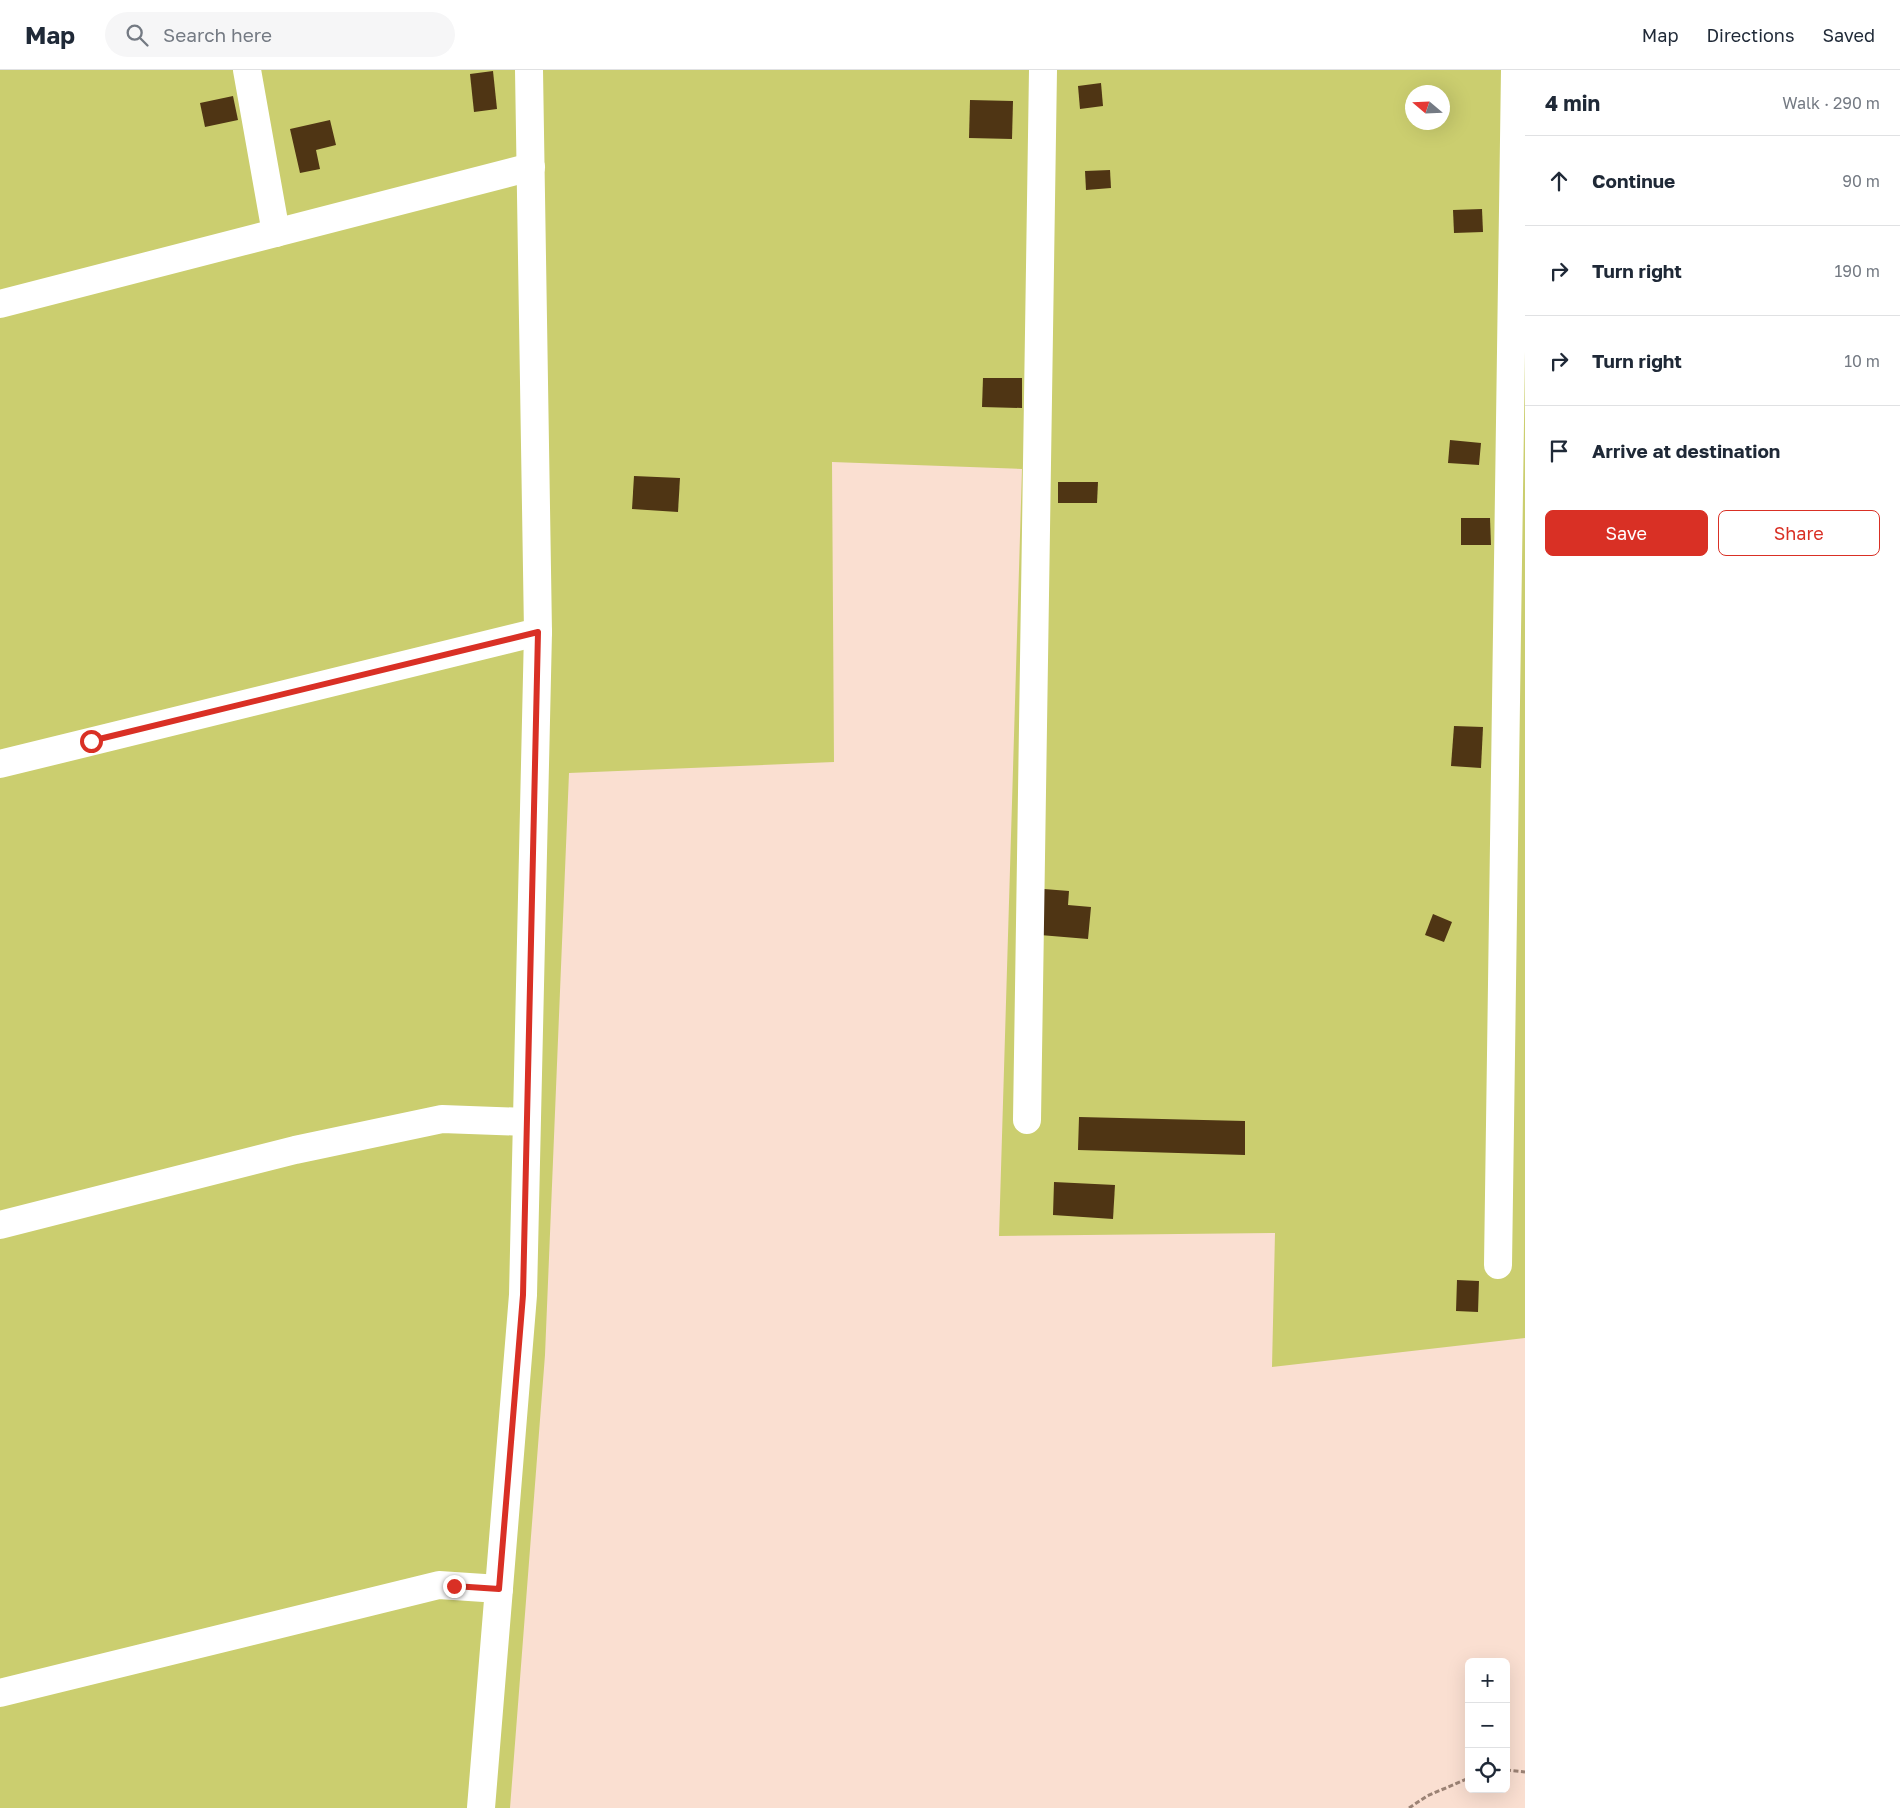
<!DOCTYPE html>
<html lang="en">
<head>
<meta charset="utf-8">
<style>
  body { margin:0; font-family:"Golos Text",sans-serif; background:#f6f6f7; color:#1f2937 }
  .controls { position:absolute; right:15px; bottom:15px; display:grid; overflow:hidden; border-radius:8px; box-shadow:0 5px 20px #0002 }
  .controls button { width:45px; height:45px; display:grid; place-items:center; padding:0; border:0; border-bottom:1px solid #e0e1e3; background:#fff; color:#1f2937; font:25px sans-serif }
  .compass { position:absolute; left:1405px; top:15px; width:45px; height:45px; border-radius:50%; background:#fff; box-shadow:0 5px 20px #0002; rotate:289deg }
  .stop { position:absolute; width:15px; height:15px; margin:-11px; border:4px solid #d93025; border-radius:50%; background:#fff }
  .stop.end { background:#d93025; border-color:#fff; box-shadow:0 1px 5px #0008 }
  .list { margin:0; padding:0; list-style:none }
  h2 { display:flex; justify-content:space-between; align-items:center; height:65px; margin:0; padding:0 20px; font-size:21px }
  h2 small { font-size:16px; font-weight:400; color:#747a83 }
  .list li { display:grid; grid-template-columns:32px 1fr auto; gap:15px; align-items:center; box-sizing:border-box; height:90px; padding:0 20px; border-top:1px solid #e0e1e3 }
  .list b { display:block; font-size:19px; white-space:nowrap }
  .list em { font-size:16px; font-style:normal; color:#747a83 }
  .actions { display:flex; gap:10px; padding:15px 20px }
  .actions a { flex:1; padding:11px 0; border:1px solid #d93025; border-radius:8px; text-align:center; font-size:18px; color:#d93025 }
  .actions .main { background:#d93025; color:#fff }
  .icon { flex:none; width:28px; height:28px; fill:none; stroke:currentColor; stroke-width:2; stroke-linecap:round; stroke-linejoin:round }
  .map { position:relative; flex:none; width:1525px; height:1738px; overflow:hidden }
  header { display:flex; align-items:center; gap:30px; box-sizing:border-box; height:70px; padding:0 25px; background:#fff; border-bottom:1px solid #e0e1e3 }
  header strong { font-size:24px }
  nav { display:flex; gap:28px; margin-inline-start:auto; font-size:18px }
  .search { width:350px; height:45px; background:#f6f6f7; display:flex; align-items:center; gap:12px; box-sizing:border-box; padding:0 18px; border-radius:28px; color:#747a83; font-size:19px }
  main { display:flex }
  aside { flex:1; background:#fff }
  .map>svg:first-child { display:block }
  .green { fill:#cbce6f; fill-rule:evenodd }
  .building { fill:#4f3514 }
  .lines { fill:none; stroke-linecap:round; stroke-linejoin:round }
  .path { stroke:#9b8274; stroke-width:3; stroke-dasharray:5 2.5; stroke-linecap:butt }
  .street { stroke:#fff; stroke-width:28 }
  .route { stroke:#d93025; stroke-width:6 }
</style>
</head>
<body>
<header>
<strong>Map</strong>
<div class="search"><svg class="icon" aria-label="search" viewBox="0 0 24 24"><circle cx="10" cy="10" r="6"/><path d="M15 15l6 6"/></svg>Search here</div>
<nav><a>Map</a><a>Directions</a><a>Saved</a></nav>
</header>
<main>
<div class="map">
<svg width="1525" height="1738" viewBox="0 0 1525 1738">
  <rect width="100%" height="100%" fill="#fadfd1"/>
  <path class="green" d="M0 0H1525V1268L1272 1297 1275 1163 999 1166 1022 399 832 392 834 692 569 703 545 1285 510 1738H0ZM1412 22H1442V52H1412Z"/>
  <g class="building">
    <polygon points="493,1 497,39 474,42 470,4"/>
    <polygon points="1101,13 1103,36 1080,39 1078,16"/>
    <polygon points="233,26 238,50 205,57 200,33"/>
    <polygon points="970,30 1013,31 1012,69 969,68"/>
    <polygon points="330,50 336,75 316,80 320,99 300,103 290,59"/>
    <polygon points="1110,100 1111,118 1086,120 1085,101"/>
    <polygon points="1482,139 1483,162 1454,163 1453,140"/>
    <polygon points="983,308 1022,308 1022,338 982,337"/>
    <polygon points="1450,370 1481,373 1479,395 1448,393"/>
    <polygon points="634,406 680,408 678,442 632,439"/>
    <polygon points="1058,412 1098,412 1097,433 1058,433"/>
    <polygon points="1461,448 1490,448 1491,475 1461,475"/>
    <polygon points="1454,656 1483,657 1481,698 1451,696"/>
    <polygon points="1044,819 1069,821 1068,835 1091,837 1088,869 1040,865"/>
    <polygon points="1433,844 1452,852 1444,872 1425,865"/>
    <polygon points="1079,1047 1245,1051 1245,1085 1078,1080"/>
    <polygon points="1054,1112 1115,1115 1113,1149 1053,1145"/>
    <polygon points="1457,1210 1479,1211 1478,1242 1456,1241"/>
  </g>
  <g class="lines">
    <g class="path">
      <polyline points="1506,1700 1525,1702"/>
      <polyline points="1409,1738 1427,1726 1469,1708"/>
    </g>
    <g class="street">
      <polyline points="247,0 276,163"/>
      <polyline points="0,234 531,97"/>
      <polyline points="0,694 538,562"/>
      <polyline points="1027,1050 1043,0"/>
      <polyline points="0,1155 295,1080 442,1049 526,1052"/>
      <polyline points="1498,1195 1515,0"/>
      <polyline points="0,1623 439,1515 499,1519"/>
      <polyline points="481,1738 523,1225 538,562 529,0"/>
    </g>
  </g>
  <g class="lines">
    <polyline class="route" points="91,671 538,562 523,1225 499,1519 454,1516"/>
  </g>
</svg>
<div class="controls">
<button>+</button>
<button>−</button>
<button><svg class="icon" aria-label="locate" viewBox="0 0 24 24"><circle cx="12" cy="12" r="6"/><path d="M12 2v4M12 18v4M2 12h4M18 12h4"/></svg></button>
</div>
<svg class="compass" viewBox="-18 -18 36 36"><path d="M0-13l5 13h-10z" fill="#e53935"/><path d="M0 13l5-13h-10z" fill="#747a83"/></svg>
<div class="stop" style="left:91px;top:671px"></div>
<div class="stop end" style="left:454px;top:1516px"></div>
</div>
<aside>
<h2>4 min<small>Walk · 290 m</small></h2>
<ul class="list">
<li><svg class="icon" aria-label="ahead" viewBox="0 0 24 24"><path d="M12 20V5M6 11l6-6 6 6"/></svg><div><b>Continue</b></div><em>90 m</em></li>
<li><svg class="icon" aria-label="right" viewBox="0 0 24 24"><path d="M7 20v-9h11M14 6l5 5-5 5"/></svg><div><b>Turn right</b></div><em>190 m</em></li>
<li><svg class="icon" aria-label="right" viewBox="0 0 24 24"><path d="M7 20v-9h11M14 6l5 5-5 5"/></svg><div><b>Turn right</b></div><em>10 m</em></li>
<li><svg class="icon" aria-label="arrive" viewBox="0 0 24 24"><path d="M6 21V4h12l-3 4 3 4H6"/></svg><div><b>Arrive at destination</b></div></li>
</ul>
<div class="actions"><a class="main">Save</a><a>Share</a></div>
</aside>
</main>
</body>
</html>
